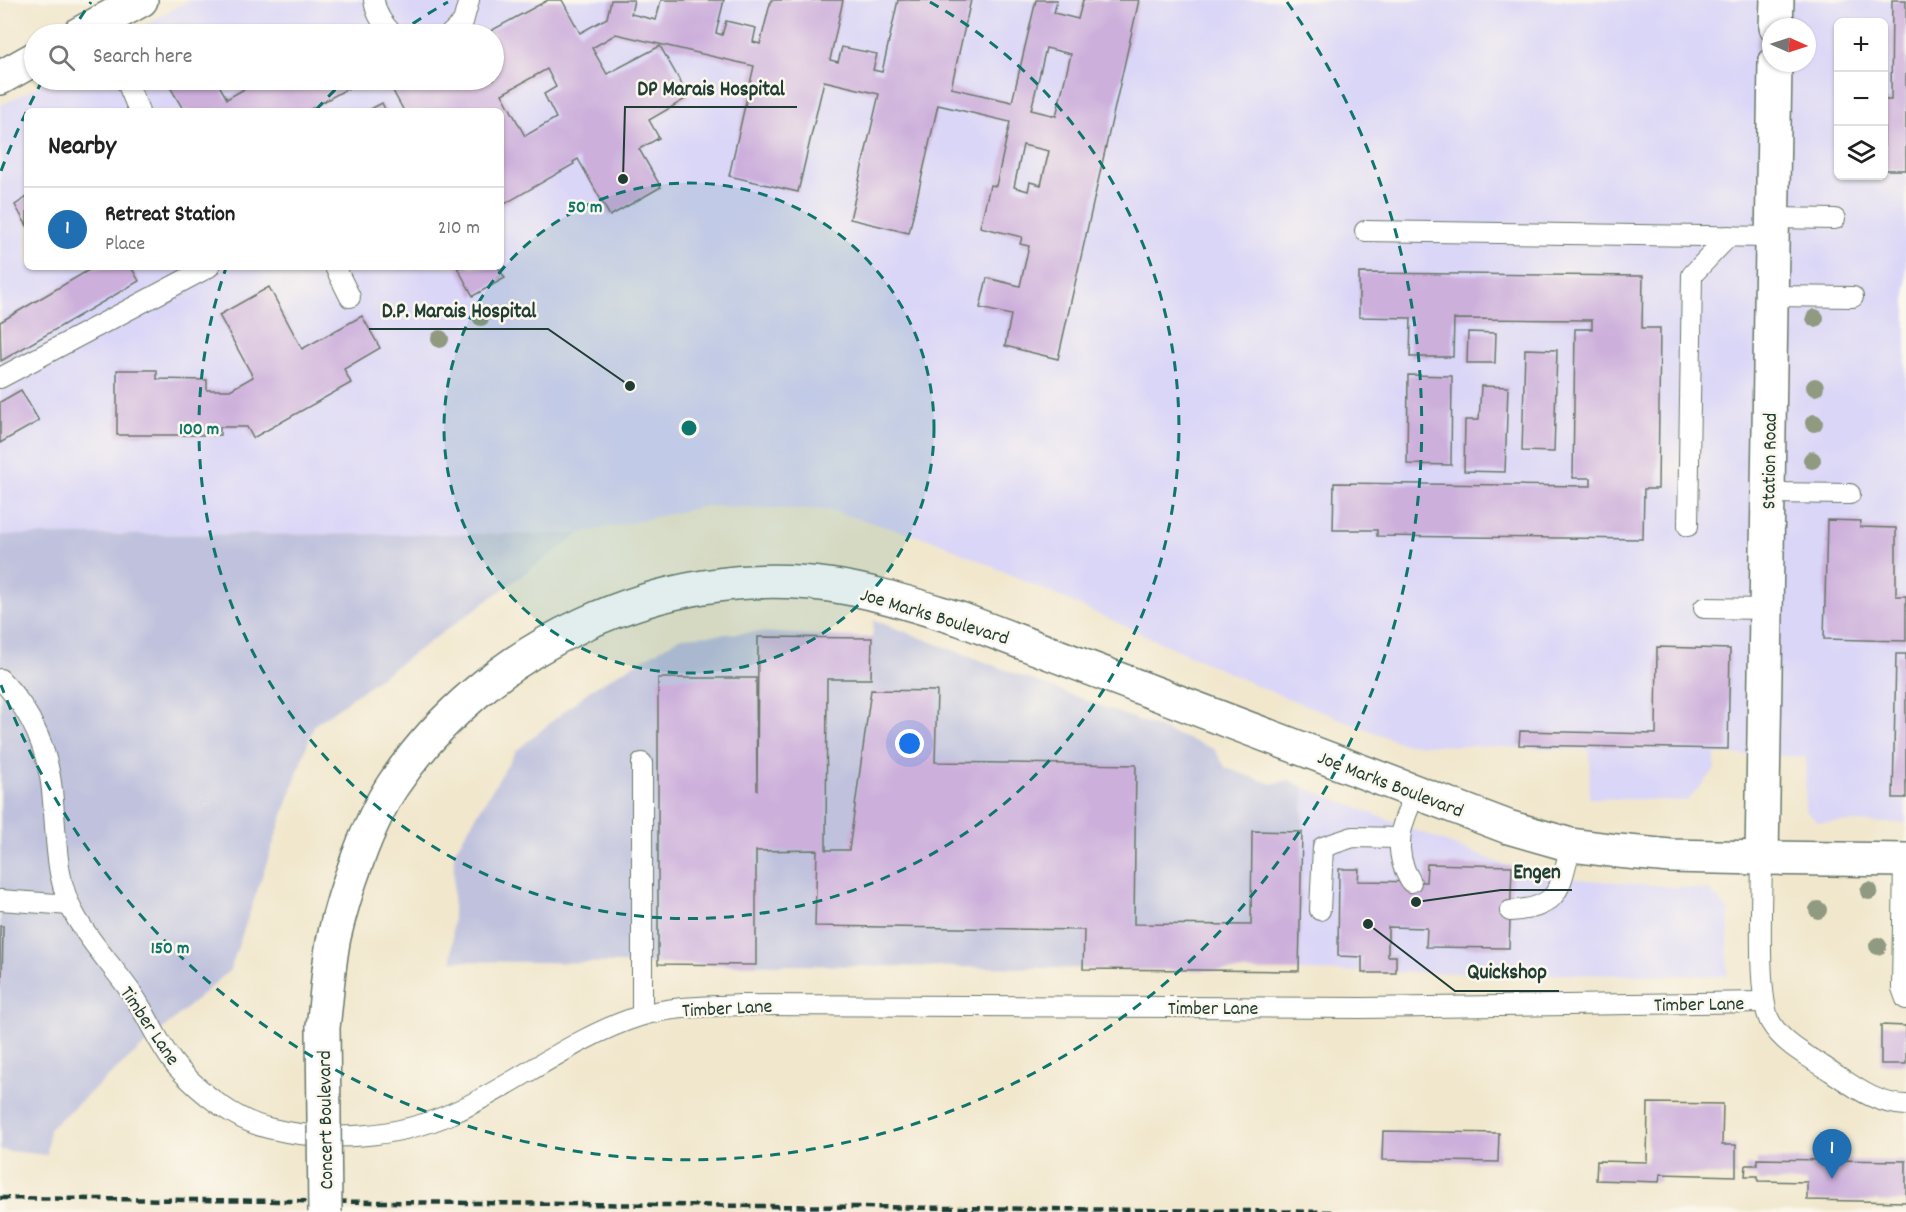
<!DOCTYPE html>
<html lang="en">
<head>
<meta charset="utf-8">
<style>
  body { margin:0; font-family:Dekko,sans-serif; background:#f6f6f6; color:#222 }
  .controls { position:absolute; right:18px; top:18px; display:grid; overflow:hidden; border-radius:9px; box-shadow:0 2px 4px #0004 }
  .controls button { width:54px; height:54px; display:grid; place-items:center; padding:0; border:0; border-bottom:2px solid #e0e0e0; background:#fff; color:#222; font:30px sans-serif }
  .compass { position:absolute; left:1762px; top:18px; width:54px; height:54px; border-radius:50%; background:#fff; box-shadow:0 2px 4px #0004; rotate:93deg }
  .you { position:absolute; left:910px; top:744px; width:21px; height:21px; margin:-15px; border:4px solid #fff; border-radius:50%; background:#1a73e8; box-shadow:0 0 0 9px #1a73e833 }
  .badge { display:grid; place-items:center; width:39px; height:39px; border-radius:50%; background:#1f6fb2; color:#fff; font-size:20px; font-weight:700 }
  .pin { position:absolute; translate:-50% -50px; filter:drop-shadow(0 2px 3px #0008) }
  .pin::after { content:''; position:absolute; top:32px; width:21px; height:18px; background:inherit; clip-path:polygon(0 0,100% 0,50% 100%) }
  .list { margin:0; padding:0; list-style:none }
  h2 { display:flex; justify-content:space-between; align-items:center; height:78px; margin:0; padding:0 24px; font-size:26px }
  h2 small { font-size:20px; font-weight:400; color:#767676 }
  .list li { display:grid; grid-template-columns:39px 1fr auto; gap:18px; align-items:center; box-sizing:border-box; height:84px; padding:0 24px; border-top:2px solid #e0e0e0 }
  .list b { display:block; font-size:22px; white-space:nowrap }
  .list p { margin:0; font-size:20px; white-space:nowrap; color:#767676 }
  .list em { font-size:20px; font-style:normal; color:#767676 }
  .icon { flex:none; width:33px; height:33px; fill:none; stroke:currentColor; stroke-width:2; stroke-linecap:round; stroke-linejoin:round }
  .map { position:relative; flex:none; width:1906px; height:1212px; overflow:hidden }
  .search { position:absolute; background:#fff; box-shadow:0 2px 4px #0004; left:24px; top:24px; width:480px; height:66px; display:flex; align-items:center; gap:15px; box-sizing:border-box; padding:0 21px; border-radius:33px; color:#767676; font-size:22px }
  .panel { position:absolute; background:#fff; box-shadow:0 2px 4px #0004; left:24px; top:108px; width:480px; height:162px; border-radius:9px }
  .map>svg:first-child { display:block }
  .built { fill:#dad6f7; fill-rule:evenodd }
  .industrial { fill:#c0c2dd }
  .building { fill:#ccafdb; fill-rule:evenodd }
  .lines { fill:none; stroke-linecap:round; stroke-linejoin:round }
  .service-casing { stroke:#68786a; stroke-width:22 }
  .minor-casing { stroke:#68786a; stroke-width:36 }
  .secondary-casing { stroke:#68786a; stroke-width:36 }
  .service { stroke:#fff; stroke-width:20 }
  .minor { stroke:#fff; stroke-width:33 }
  .secondary { stroke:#fff; stroke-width:33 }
  .rail { stroke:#1f3d34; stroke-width:4.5; stroke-dasharray:9 4.5; stroke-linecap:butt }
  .secondary-bridge-casing { stroke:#68786a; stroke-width:36; stroke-linecap:butt }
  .secondary-bridge { stroke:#fff; stroke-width:33 }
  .tree { fill:#8f9a80 }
  .ring { fill:none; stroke:#0f766e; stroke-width:3; stroke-dasharray:10 8 }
  .labels { text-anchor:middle; stroke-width:5; stroke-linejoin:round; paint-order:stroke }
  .street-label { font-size:20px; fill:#1f3d34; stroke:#fbf7ec }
  .centre { fill:#0f766e; stroke:#fbf7ec; stroke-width:3 }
  .ring-label { font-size:18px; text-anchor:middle; font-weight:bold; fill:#0f766e; stroke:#fbf7ec; stroke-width:5; stroke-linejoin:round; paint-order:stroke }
  .leader { fill:none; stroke:#1f3d34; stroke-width:2 }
  .callout-dot { fill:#1f3d34; stroke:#fbf7ec; stroke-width:2 }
  .callout-label { font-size:21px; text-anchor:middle; font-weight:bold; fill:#1f3d34; stroke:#fbf7ec; stroke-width:5; stroke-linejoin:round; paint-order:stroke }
</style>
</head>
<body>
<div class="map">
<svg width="1906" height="1212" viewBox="0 0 1906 1212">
  <rect width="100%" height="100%" fill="#fbf7ec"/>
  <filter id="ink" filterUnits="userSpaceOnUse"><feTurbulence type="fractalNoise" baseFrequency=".0167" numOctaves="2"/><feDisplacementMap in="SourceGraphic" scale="12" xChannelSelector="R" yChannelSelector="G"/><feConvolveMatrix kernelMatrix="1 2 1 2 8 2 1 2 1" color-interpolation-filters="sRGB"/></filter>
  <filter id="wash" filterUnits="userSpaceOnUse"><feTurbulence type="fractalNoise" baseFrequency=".008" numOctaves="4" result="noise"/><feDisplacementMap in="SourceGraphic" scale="24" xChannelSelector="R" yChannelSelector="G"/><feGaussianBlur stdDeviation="1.35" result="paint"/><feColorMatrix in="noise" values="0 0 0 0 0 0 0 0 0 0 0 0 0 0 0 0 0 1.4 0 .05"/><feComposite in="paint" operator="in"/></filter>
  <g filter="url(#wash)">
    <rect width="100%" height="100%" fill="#f1e7cd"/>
    <g class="built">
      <path d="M190 0H1906V823L1818 822 1805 810 1806 757 1715 754V770L1687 801 1589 798 1590 750 1404 744 1262 688 938 542 829 510 705 506 580 534 0 535V106L49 80H494V34H128ZM1838 22H1884V176H1838ZM1771 27H1807V63H1771ZM27 111H501V267H27Z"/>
      <polygon points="1304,787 1531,875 1709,890 1729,911 1727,976 1299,971"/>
    </g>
    <g class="industrial">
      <polygon points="580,534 314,725 230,970 49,1129 47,1155 0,1150 0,535"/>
      <polygon points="874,620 1214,749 1226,768 1272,784 1289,780 1304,787 1299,971 452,961 454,852 516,751 590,690 681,637 758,632 872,638"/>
    </g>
    <g id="blocks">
      <g class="building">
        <path d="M548 0H562L580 33 607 18 611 0H634L631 14 656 20 661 0H724L716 33 722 35 726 21 756 28 753 42 760 44 771 0H843L830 60 838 62 842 47 877 54 873 70 882 72 898 0H971L951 88 1012 102 1036 0H1057L1054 13 1078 19 1083 0H1139L1058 359 1005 346 1011 315 980 308 987 278 1020 286 1029 246 1020 244 1022 237 980 227 990 185 996 186 1010 122 938 105 909 233 850 219 879 94 824 81 798 192 729 176 754 66 616 34 592 48 607 74 660 46 689 97 649 120 659 138 639 149 661 187 610 216 578 159 573 162 574 164 501 206V111H404L387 80H397L398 82 403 80H494V34H485ZM1046 48 1071 54 1056 116 1031 110ZM547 69 556 87 544 94 556 118 525 136 502 94ZM1023 145 1049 151 1041 185 1030 182 1028 191 1014 187Z"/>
        <polygon points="1892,0 1906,0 1906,170 1884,170 1884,100 1891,100"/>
        <polygon points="166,80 216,80 227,99 258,81 264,87 278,80 363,80 307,111 184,111"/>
        <polygon points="382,103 386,111 367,111"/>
        <polygon points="27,197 27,226 15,205"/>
        <polygon points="94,267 131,267 139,281 1,361 0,322"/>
        <polygon points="457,267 498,267 505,278 473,296"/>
        <polygon points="1359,273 1643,276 1642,328 1660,328 1658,489 1644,489 1643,539 1377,536 1377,530 1333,530 1334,483 1591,486 1591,478 1573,478 1575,329 1592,329 1592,320 1454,319 1453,357 1410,357 1411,318 1359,317"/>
        <polygon points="269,287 302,349 362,316 380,348 344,369 351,383 253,438 247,427 220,427 220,435 117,435 117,370 157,370 157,379 207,380 207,390 230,390 253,377 219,315"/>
        <polygon points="1468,332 1496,333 1495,363 1467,363"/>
        <polygon points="1525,349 1557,350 1554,452 1522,451"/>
        <polygon points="1408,375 1452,376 1451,465 1407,464"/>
        <polygon points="1481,386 1508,387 1505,472 1464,471 1465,420 1479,420"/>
        <polygon points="21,390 39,421 0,443 0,402"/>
        <polygon points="1827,520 1861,521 1860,527 1896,528 1896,596 1906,596 1906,641 1824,639"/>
        <polygon points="758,637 872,638 871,679 827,679 826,850 849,850 871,690 937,691 935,762 1136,765 1134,924 1251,925 1252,831 1302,832 1299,971 1083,969 1084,930 815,926 817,850 756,851 756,965 658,964 658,678 756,678 757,791"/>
        <polygon points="1657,647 1730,649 1728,749 1519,745 1520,731 1656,734"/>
        <polygon points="1896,654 1906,654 1906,798 1893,798"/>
        <polygon points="1427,864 1512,866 1509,948 1426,947 1427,928 1388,927 1388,956 1396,956 1396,973 1362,973 1362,957 1338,956 1339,869 1359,869 1358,881 1426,882"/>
        <polygon points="0,926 3,926 2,983 0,983"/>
        <polygon points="1881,1025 1906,1026 1906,1064 1881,1064"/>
        <polygon points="1648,1103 1723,1104 1722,1145 1736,1145 1736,1176 1660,1174 1659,1182 1596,1180 1597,1161 1647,1162"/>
        <polygon points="1383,1131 1499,1133 1498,1162 1382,1160"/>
        <polygon points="1757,1159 1906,1161 1906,1202 1807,1200 1807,1182 1758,1181 1758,1176 1745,1176 1746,1165 1757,1165"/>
      </g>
    </g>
  </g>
  <g filter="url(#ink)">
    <use href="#blocks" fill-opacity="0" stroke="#68786a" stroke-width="1.5"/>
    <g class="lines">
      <g class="service-casing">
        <g id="service">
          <path d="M374 0C376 15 383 24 393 34"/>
          <polyline points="450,34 463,22 469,0"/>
          <polyline points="126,80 139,111"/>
          <polyline points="1772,218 1835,219"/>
          <polyline points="1365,231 1771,237"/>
          <polyline points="335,267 350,297"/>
          <polyline points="1770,296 1853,297"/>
          <polyline points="0,378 209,267"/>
          <polyline points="1768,493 1850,494"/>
          <polyline points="1688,526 1692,275 1729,236"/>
          <polyline points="1704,608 1766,609"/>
          <path d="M0 679C33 712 50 755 53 801 57 841 55 884 77 919 93 946 115 969 133 995 149 1018 159 1046 177 1067 200 1092 234 1120 268 1128 328 1143 397 1138 453 1113 517 1084 573 1037 640 1016 671 1006 707 1007 740 1005L1362 1008 1763 1002"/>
          <path d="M1762 858C1762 892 1756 999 1771 1023 1784 1045 1811 1058 1832 1072 1856 1088 1876 1104 1906 1105"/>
          <polyline points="1904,860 1902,988 1906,999"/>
          <path d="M1411 882C1391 850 1401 823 1416 792"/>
          <polyline points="0,900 70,905"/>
          <polyline points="1320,910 1323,847 1353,837 1398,838"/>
          <path d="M1510 911C1561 907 1559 890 1571 845"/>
          <polyline points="642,1015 642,763"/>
        </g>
      </g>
      <g class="minor-casing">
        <g id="minor">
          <polyline points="79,34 141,0"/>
          <polyline points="0,78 34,59"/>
          <polyline points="1762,858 1906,860"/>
        </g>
      </g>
      <g class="secondary-casing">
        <g id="secondary">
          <polyline points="1776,27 1777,0"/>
          <path d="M323 1027C327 997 328 966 334 937 344 893 368 822 393 785 486 646 662 562 829 585 873 591 917 606 960 619L1508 827 1571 845 1618 851 1670 856 1762 858 1775 63"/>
        </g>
      </g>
      <use href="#service" class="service"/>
      <use href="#minor" class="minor"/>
      <use href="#secondary" class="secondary"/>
      <polyline class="rail" points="0,1198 1335,1212"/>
      <g class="secondary-bridge-casing">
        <polyline id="secondary-bridge" points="323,1027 325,1212"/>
      </g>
      <use href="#secondary-bridge" class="secondary-bridge"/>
    </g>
    <g class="tree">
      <circle cx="481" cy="317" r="9"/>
      <circle cx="1815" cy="318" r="9"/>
      <circle cx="440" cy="339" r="9"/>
      <circle cx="1815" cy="387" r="9"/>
      <circle cx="1814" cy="423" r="9"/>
      <circle cx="1812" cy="460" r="9"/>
      <circle cx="1869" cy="891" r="9"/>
      <circle cx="1818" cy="910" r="9"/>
      <circle cx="1878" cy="946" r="9"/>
    </g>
  </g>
  <circle cx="689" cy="428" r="245" fill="#0f766e" fill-opacity=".12"/>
  <g class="ring">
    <circle cx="689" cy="428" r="245"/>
    <path d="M316 110A490 490 0 0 1 343 82M398 34A490 490 0 0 1 448 2M930 2A490 490 0 1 1 226 268"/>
    <path d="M1 171A734 734 0 0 1 41 83M70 34A734 734 0 0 1 91 2M1287 2A734 734 0 1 1 1 685"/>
  </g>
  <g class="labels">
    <g class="street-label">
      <text transform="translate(1768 461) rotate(-89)" y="7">Station Road</text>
      <text transform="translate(935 615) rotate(17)" y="7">Joe Marks Boulevard</text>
      <text transform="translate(1391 783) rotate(21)" y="7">Joe Marks Boulevard</text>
      <text transform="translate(1699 1003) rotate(-1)" y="7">Timber Lane</text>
      <text transform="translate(727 1007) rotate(-3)" y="7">Timber Lane</text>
      <text x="1213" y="1014">Timber Lane</text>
      <text transform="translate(151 1025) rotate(56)" y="7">Timber Lane</text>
      <text transform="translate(324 1120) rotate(-91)" y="7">Concert Boulevard</text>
    </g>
  </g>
  <circle cx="689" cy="428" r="9" class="centre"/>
  <g class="ring-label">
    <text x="585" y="212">50 m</text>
    <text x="199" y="434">100 m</text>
    <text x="170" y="953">150 m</text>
  </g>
  <path class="leader" d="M623 179L625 107H797M630 386L548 329H369M1416 902L1501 890H1572M1368 924L1455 991H1559"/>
  <g class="callout-dot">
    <circle cx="623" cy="179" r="6"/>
    <circle cx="630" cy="386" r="6"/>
    <circle cx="1416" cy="902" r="6"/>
    <circle cx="1368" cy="924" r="6"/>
  </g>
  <g class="callout-label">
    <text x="711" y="95">DP Marais Hospital</text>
    <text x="459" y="317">D.P. Marais Hospital</text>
    <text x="1537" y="878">Engen</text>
    <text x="1507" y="978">Quickshop</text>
  </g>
</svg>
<div class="controls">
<button>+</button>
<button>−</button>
<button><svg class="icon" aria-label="layers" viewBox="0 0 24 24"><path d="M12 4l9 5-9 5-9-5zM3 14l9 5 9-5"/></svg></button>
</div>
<svg class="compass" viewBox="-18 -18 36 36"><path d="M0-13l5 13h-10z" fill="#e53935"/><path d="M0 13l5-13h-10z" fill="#767676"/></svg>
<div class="you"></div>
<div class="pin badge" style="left:1832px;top:1179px">1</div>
<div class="search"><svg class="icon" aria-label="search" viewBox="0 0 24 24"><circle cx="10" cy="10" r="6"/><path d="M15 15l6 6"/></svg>Search here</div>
<section class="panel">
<h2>Nearby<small></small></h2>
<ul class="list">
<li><span class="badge">1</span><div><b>Retreat Station</b><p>Place</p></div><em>210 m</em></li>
</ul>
</section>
</div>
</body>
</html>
